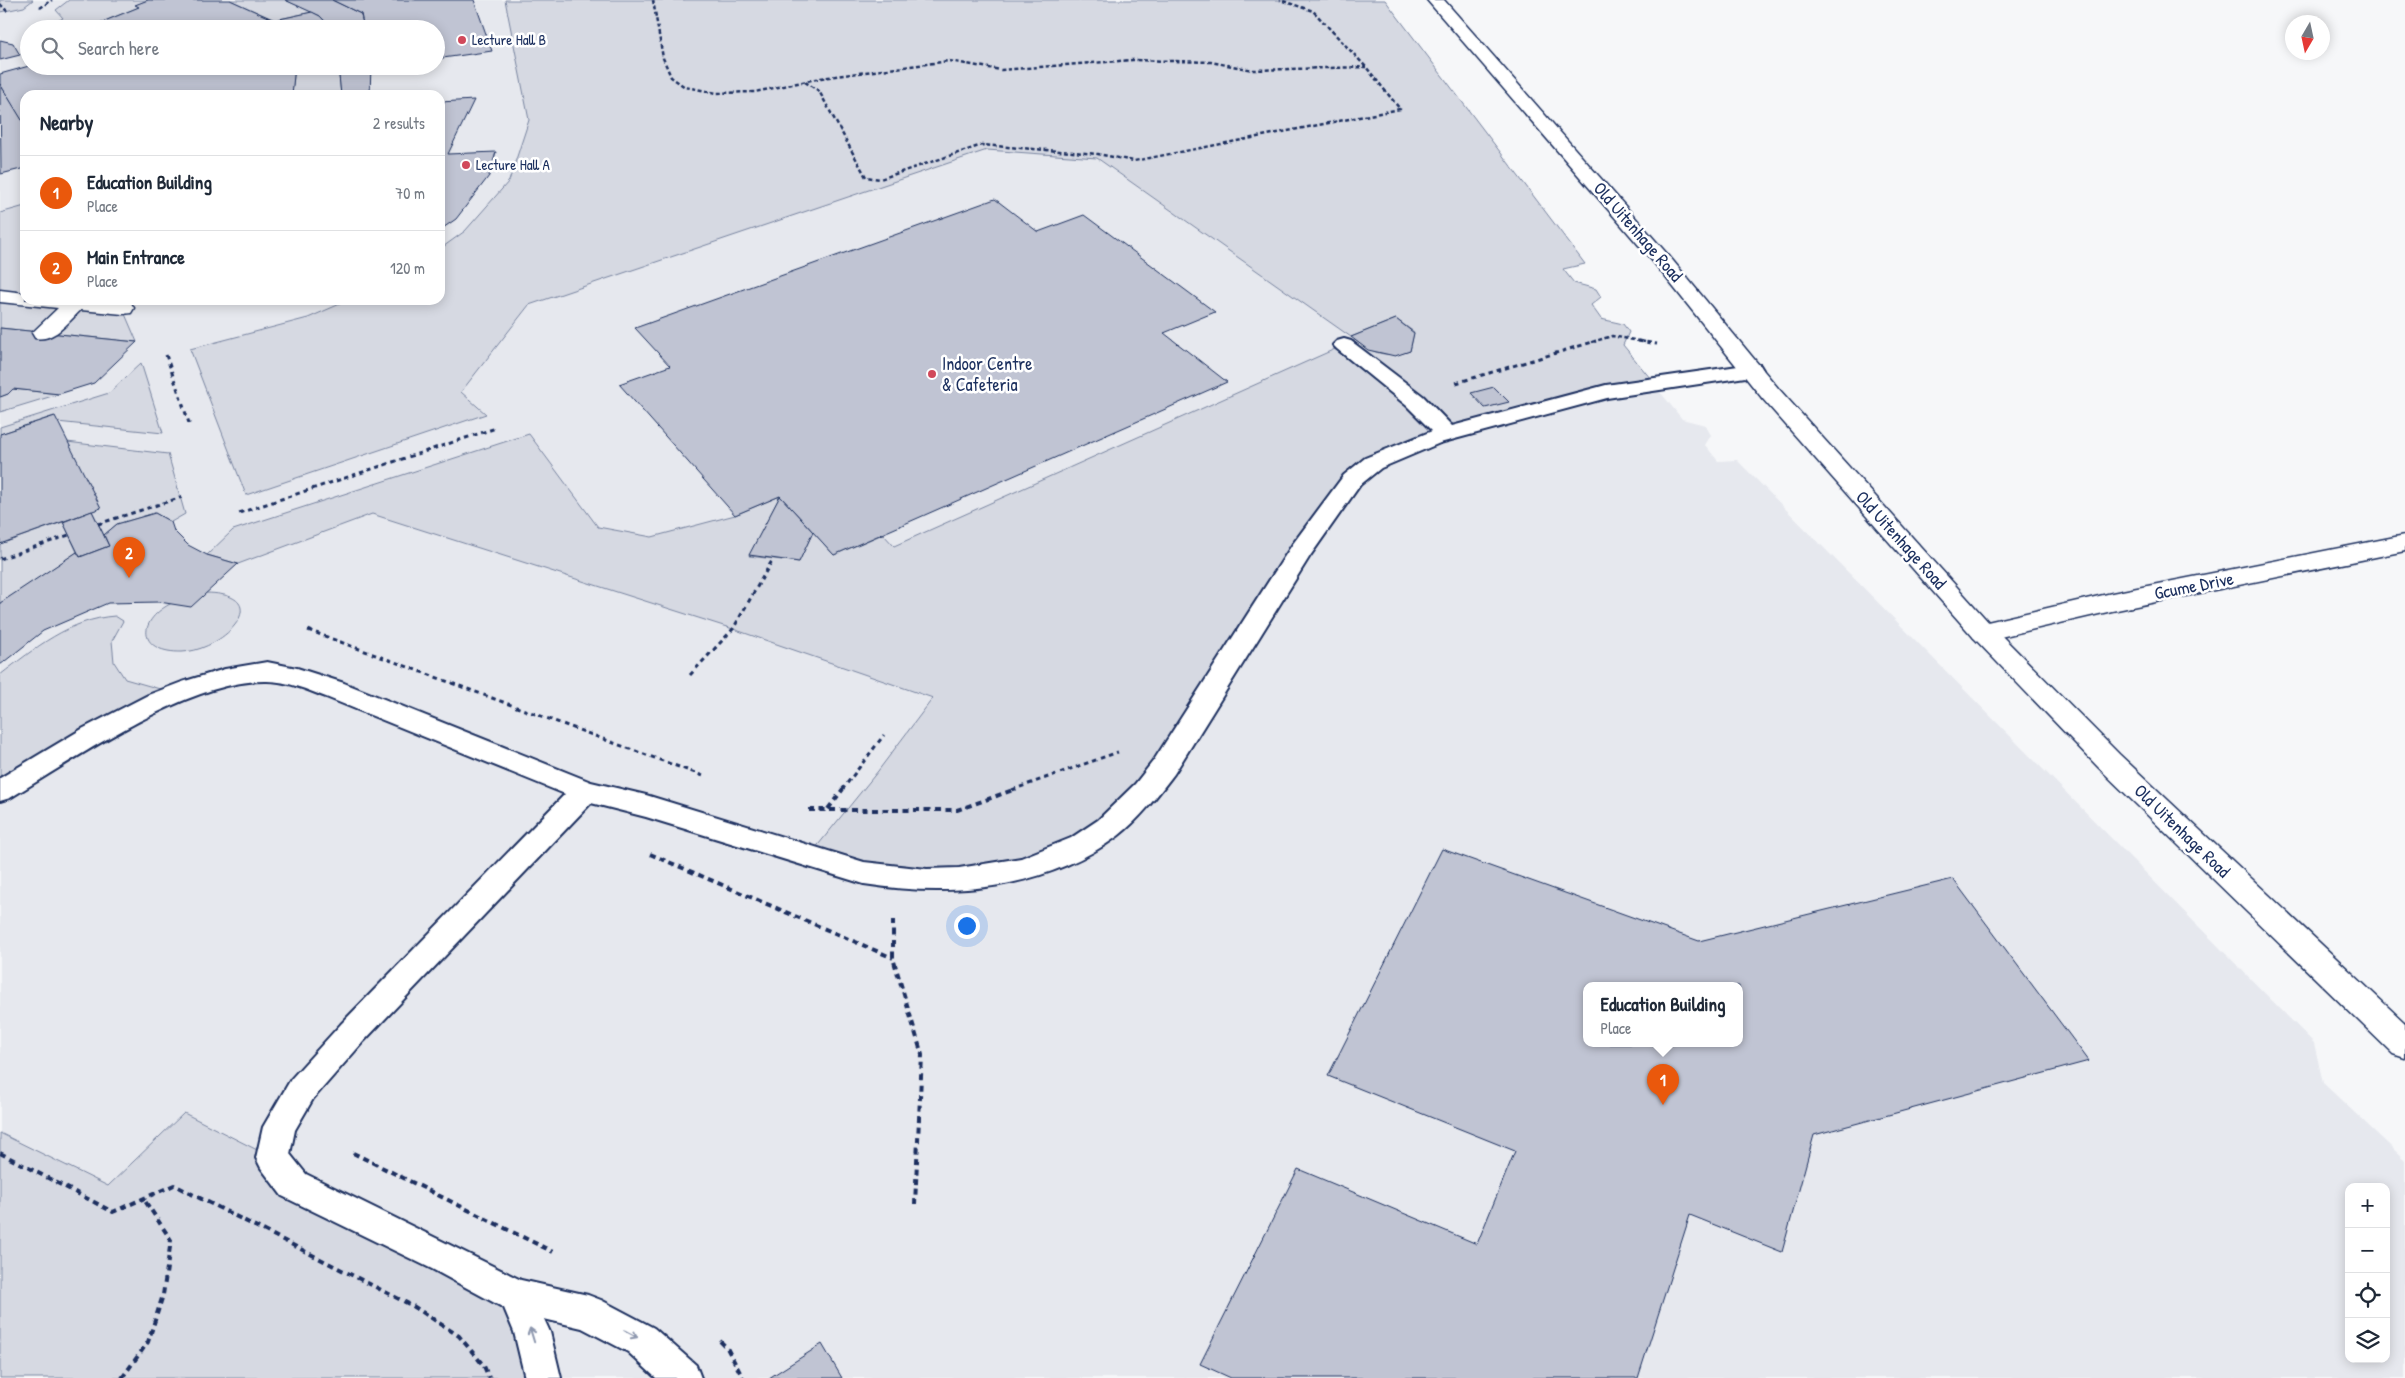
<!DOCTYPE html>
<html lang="en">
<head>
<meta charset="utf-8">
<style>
  body { margin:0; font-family:"Patrick Hand",sans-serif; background:#f2f2f3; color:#1f2937 }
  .controls { position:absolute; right:15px; bottom:15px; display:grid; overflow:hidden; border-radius:10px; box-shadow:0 2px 12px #0003 }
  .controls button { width:45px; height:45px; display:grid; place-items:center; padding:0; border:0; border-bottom:1px solid #e0e1e3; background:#fff; color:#1f2937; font:25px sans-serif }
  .compass { position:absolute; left:2285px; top:15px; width:45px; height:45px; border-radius:50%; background:#fff; box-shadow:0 2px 12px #0003; rotate:189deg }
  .you { position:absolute; left:966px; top:925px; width:18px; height:18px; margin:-12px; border:4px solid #fff; border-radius:50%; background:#1a73e8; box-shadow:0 0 0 8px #1a73e833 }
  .badge { display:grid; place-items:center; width:32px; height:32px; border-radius:50%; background:#ea580c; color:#fff; font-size:16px; font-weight:700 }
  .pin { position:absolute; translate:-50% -41px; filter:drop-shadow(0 1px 2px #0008) }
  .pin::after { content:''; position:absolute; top:26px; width:18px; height:15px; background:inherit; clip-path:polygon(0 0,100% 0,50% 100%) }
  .popup { position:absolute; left:1583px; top:982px; width:160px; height:65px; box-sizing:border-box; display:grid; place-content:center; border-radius:10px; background:#fff; filter:drop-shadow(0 1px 4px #0005); font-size:16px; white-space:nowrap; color:#747a83 }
  .popup b { font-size:19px; color:#1f2937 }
  .popup::after { content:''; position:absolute; left:50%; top:100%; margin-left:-10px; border:10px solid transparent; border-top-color:#fff }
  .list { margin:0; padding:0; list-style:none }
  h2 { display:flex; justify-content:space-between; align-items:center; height:65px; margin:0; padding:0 20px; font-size:21px }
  h2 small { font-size:16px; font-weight:400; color:#747a83 }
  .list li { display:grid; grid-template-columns:32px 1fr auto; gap:15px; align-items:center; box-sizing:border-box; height:75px; padding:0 20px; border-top:1px solid #e0e1e3 }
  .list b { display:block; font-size:19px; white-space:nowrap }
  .list p { margin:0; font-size:16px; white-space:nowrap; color:#747a83 }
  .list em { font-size:16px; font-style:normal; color:#747a83 }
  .icon { flex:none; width:28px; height:28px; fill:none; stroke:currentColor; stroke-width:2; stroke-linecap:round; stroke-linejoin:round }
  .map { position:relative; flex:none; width:2405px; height:1378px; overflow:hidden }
  .search { position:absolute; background:#fff; box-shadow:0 2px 12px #0003; left:20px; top:20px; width:425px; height:55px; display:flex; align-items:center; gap:12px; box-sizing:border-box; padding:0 18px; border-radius:28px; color:#747a83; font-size:19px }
  .panel { position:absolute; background:#fff; box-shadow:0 2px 12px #0003; left:20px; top:90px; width:425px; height:215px; border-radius:15px }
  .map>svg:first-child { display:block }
  .built { fill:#e6e8ee; fill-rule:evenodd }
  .green { fill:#d6d9e2; stroke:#7884a0 }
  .building { fill:#c0c4d3; stroke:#1b2f5e; fill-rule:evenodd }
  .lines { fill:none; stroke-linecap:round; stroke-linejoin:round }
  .lane-casing { stroke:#1b2f5e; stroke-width:4 }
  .street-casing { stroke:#1b2f5e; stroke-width:3 }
  .secondary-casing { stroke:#1b2f5e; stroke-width:3 }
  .path-far2 { stroke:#1b2f5e; stroke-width:2.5; stroke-dasharray:4 2.5; stroke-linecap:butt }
  .path-far1 { stroke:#1b2f5e; stroke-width:3; stroke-dasharray:4.5 4; stroke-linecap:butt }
  .path { stroke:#1b2f5e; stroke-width:4; stroke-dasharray:6 4.5; stroke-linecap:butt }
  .lane { fill:#fff; fill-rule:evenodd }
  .street { fill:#fff; fill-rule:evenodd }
  .secondary { fill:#fff; fill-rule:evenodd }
  .oneway { stroke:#8d97ae }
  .poi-dot { fill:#d1495b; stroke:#fff; stroke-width:2 }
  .labels { text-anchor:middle; stroke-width:5; stroke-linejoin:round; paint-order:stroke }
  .far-poi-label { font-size:15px; fill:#1b2f5e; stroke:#fff; text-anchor:start }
  .street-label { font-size:18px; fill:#1b2f5e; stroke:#fff }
  .poi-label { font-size:18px; fill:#1b2f5e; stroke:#fff; text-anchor:start }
</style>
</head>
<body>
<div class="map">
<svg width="2405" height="1378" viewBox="0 0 2405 1378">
  <rect width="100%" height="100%" fill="#f6f7f9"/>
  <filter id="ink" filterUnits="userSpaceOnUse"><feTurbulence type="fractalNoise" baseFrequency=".02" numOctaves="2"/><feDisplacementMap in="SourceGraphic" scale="10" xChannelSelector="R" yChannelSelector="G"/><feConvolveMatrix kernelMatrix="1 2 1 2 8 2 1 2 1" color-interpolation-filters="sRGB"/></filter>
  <g filter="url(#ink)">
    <path class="built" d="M0 0H1374L1563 269 1574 283 1596 289 1601 297 1591 305 1601 319 1623 324 1629 332 1623 346 1682 419 1705 425 1711 435 1705 445 1718 461 1737 460 2314 1043 2323 1083 2405 1160V1378H0ZM29 29H436V66H29ZM25 95H440V300H25ZM1587 986H1739V1044H1587ZM2349 1187H2386V1359H2349Z"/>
    <g class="green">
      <polygon points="0,0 33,0 24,7 0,12"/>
      <polygon points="69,0 148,0 136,5 139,7 85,29 48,29 47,27 63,18 56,10"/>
      <polygon points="230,0 285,0 312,12 275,20"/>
      <path d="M505 0H1385L1585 264 1563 269 1574 283 1596 289 1601 297 1591 305 1601 319 1623 324 1629 332 1623 345 1655 384 1606 392 1373 463 1164 767 1078 847 932 881 810 855 878 771 933 698 733 629 372 514 238 564 207 555 233 530 529 434 598 527 652 537 735 515 780 496 749 556 799 562 813 532 834 555 883 534 894 546 1344 345 1355 340C1373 354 1388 358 1410 351L1414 332 1396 319 1351 337 1097 158 987 150 529 305 461 392 486 414 246 495 190 349 308 318 349 300H440V249L465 231 509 181 529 120Z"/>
      <polygon points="295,66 338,66 341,95 292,95"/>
      <polygon points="25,206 25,300 119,300 137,342 0,328 0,213"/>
      <polygon points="141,363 163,433 57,422 54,416 0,434 0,427 109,393"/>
      <polygon points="13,389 59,394 0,412 0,397 8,394"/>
      <polygon points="67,442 168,454 185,514 171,522 155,513 117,524 104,535 92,511 101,508"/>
      <polygon points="63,522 77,552 0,604 0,544"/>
      <path d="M206 593C278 594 224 651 182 652 140 653 135 623 170 604 180 598 195 596 206 593Z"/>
      <path d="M115 616 123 621 112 641 114 662 125 679 174 693 0 791V675C35 648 70 619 115 616Z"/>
      <polygon points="184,1113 273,1158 516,1296 543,1378 0,1378 0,1133 108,1186"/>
    </g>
    <g class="building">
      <polygon points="148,0 230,0 294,29 85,29 139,7 135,5"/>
      <polygon points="285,0 332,0 361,14 364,29 332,29 320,16"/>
      <polygon points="332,0 474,0 492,51 436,59 436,29 364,29 361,14"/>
      <polygon points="312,12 320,16 332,29 294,29 275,20"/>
      <polygon points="0,40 13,43 20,55 0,60"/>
      <polygon points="29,66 295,66 292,95 135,95 136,93 127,95 25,95 23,123 0,84 0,74"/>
      <polygon points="338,66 371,66 370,95 341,95"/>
      <polygon points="0,84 25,125 25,168 1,174"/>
      <polygon points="474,100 448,154 496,152 489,176 456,219 440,230 440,102"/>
      <polygon points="995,199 1038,232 1084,215 1215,312 1164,333 1227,382 834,555 780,496 735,515 619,384 670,366 635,328"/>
      <polygon points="1396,319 1414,333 1410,351 1395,356 1368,350 1351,337"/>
      <polygon points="0,328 137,342 94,383 59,394 13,389 8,394 0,397"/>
      <polygon points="1494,387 1509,402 1485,408 1471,393"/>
      <polygon points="55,416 101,508 0,544 0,434"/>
      <polygon points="780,496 813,532 799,562 749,555"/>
      <polygon points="92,511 109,546 80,557 63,522"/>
      <polygon points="155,513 171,522 174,531 188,545 207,555 238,564 191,607 159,602 108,603 43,631 0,665 0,603 77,552 80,557 109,546 104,535 117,524"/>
      <path d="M1442 849 1699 941 1953 879 2089 1061 1814 1135 1782 1252 1690 1215 1638 1378H1231L1200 1364 1298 1169 1477 1244 1515 1151 1328 1076ZM1587 986H1739V1044H1587Z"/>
      <polygon points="822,1344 842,1378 769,1378"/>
    </g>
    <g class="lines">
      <g class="lane-casing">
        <path id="lane" d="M1344 339 1351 341 1423 396 1452 426 1606 385 1752 364 1760 365 1763 370 1760 375 1752 376 1607 398 1440 443 1381 468 1360 485 1310 556 1174 774C1157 796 1140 819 1118 836 1044 890 952 898 864 884L646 817 591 803 363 1042 313 1099 295 1130 290 1154 306 1174 521 1280 588 1295 601 1300 654 1328 696 1365 701 1378H656L628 1352 582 1328 544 1319 550 1332 561 1378H525L514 1332 504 1308 432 1269 282 1196 261 1168 256 1158 263 1127 291 1079 341 1024 565 794 326 697C307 690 288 681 267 681 190 679 75 759 10 798L0 801V778L82 729 148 695 182 682 225 669 267 662 297 668 344 683 591 782 646 795 864 862 927 869 959 868 1021 858 1071 838 1098 820 1135 784 1154 760 1292 545 1344 475 1365 458 1432 431 1407 406 1337 349 1333 345 1337 341Z"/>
      </g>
      <g class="street-casing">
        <g id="street">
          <path d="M0 290 25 293V300H107L131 303 134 308 131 313 123 314 81 310C68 322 54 342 35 338L32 333 58 308 0 302Z"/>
          <polygon points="2405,535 2405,551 2112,611 1983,641 1974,638 1970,632 1974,626 1983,623 2112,593"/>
        </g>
      </g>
      <g class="secondary-casing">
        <polygon id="secondary" points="1427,0 1444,0 1669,256 1778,388 1992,626 2119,754 2405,1023 2405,1058 2393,1054 2099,768 1974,638 1762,398 1655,264"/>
      </g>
      <g class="path-far2">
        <polyline points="653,0 663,58 671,77 685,87 717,93 755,92 821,78 949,61 1001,70 1132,60 1211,62 1253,70 1366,67"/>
        <polyline points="0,4 7,11"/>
        <polyline points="40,8 52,0"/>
        <polyline points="805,82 819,91 866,177 880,179 982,145 1098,154 1134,161 1400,109 1366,67 1313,11 1280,0"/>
        <polyline points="1592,342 1612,336 1645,342"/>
      </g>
      <g class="path-far1">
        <polyline points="1638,341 1657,344"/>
        <polyline points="166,355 190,426"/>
        <polyline points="1456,383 1596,341"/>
        <polyline points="239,513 496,428"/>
        <polyline points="98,524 182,497"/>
        <polyline points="0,559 69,535"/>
        <polyline points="308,630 706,777"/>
        <polyline points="690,675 733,629 773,559"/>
        <polyline points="842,790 884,735"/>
        <polyline points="1012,790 1118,752"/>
      </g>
      <g class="path">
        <polyline points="828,809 843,789"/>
        <polyline points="809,810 957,810 1016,789"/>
        <polyline points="650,854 893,958"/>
        <polyline points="893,920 893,958 922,1055 915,1204"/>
        <polyline points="0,1153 113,1212 174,1185 413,1306 459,1336 484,1366 489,1378"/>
        <polyline points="353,1153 553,1252"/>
        <polyline points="720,1341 727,1348 743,1378"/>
        <polyline points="122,1378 148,1342 163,1295 171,1240 143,1198"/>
      </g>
      <use href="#lane" class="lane"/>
      <use href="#street" class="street"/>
      <use href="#secondary" class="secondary"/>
    </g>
    <defs><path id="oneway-shaft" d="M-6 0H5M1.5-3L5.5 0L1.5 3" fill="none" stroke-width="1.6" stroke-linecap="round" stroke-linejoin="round" transform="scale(1.25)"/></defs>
    <g class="oneway">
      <use href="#oneway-shaft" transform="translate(631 1334) rotate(28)"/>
      <use href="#oneway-shaft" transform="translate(532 1335) rotate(-107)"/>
    </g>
  </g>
  <g class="poi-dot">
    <circle cx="462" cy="40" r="5"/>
    <circle cx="466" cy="165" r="5"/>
    <circle cx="932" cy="374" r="5"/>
  </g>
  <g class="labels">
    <g class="far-poi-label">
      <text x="472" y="45">Lecture Hall B</text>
      <text x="476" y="170">Lecture Hall A</text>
    </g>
    <g class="street-label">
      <text transform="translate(1638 232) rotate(49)" y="6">Old Uitenhage Road</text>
      <text transform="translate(1901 540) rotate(48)" y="6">Old Uitenhage Road</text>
      <text transform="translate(2194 586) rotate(-11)" y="6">Gcume Drive</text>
      <text transform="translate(2182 831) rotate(44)" y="6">Old Uitenhage Road</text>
    </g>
    <g class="poi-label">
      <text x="942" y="370">Indoor Centre<tspan x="942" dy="21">&amp; Cafeteria</tspan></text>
    </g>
  </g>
</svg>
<div class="controls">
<button>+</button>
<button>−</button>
<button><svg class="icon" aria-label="locate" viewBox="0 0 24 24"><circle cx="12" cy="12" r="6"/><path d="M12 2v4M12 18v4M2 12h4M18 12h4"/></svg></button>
<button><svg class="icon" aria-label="layers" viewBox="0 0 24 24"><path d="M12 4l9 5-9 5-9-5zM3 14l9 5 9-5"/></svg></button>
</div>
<svg class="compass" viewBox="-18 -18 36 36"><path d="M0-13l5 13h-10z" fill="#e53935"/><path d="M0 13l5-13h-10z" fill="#747a83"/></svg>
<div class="you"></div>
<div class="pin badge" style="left:1663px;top:1105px">1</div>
<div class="popup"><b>Education Building</b>Place</div>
<div class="pin badge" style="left:129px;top:578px">2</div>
<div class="search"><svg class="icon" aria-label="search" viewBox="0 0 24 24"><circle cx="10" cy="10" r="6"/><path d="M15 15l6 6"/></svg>Search here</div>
<section class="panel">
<h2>Nearby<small>2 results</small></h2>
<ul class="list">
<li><span class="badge">1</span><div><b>Education Building</b><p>Place</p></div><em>70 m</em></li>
<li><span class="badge">2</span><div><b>Main Entrance</b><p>Place</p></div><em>120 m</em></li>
</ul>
</section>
</div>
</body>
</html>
